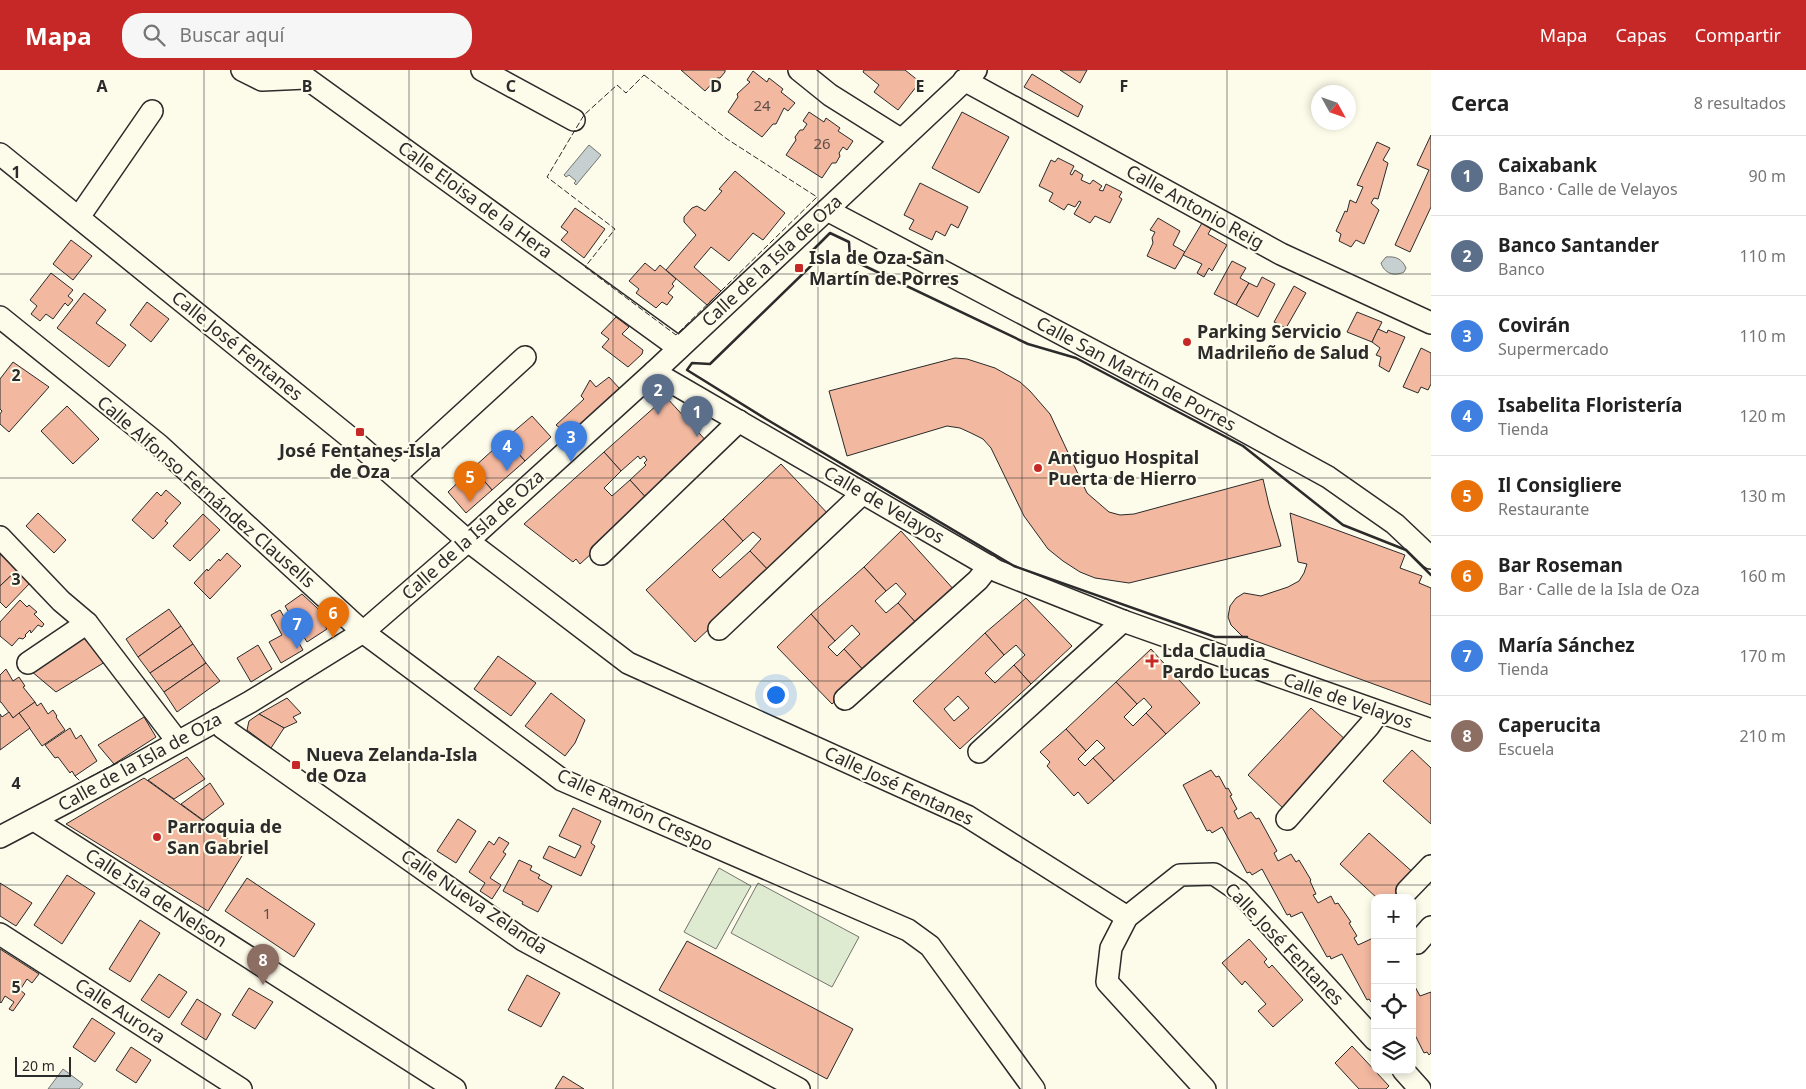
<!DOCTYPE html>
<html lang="es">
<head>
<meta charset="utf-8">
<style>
  body { margin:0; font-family:"Noto Sans",sans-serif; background:#f6f6f6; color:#222 }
  .controls { position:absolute; right:15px; bottom:15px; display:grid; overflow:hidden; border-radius:10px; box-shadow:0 2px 8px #0003 }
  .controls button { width:45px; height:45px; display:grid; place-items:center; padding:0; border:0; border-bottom:1px solid #e0e0e0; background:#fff; color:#222; font:25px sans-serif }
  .compass { position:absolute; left:1311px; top:15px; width:45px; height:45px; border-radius:50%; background:#fff; box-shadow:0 2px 8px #0003; rotate:130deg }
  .scale { position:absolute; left:15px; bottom:12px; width:56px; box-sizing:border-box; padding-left:5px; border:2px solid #2b2b2b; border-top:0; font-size:14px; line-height:18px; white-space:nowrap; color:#2b2b2b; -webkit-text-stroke:4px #fdfbea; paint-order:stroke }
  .you { position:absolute; left:775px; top:624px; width:18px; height:18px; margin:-12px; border:4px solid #fff; border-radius:50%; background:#1a73e8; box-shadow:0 0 0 8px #1a73e833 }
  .badge { display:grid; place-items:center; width:32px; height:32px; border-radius:50%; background:#c62828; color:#fff; font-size:16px; font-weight:700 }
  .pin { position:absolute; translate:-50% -41px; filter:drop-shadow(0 1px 2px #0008) }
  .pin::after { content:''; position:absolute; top:26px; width:18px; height:15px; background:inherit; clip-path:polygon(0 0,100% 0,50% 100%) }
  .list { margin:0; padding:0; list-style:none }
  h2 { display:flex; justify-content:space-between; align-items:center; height:65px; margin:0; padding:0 20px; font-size:21px }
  h2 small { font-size:16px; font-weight:400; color:#767676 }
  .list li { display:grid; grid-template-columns:32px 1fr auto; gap:15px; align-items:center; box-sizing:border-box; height:80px; padding:0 20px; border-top:1px solid #e0e0e0 }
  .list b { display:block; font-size:19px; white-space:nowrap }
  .list p { margin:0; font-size:16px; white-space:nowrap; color:#767676 }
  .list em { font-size:16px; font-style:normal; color:#767676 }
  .icon { flex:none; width:28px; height:28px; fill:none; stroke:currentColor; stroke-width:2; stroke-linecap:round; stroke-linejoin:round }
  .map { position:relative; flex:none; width:1431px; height:1019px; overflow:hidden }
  header { display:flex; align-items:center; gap:30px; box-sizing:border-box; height:70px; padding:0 25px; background:#c62828; color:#fff }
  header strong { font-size:24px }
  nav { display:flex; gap:28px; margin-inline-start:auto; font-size:18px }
  .search { width:350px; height:45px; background:#f6f6f6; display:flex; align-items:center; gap:12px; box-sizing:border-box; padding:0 18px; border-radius:20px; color:#767676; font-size:19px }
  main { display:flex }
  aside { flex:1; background:#fff }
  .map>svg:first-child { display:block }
  .pitch { fill:#deebd1; stroke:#74746e }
  .water { fill:#c7d0d0; stroke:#74746e }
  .building { fill:#f2b8a0; stroke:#2b2b2b; fill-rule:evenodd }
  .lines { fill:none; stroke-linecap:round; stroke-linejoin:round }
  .minor-casing { stroke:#2b2b2b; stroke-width:24 }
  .minor { stroke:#fdfbea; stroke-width:21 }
  .fence { stroke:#2b2b2b; stroke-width:1; stroke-dasharray:6 2.5; stroke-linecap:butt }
  .wall { stroke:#2b2b2b; stroke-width:2.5 }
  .grid { fill:none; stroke:#2b2b2b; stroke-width:1; stroke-opacity:0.55 }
  .poi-dot { fill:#c62828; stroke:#fdfbea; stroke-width:2 }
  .labels { text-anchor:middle; stroke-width:4; stroke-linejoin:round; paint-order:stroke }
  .number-label { font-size:15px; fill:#5d4e48 }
  .street-label { font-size:18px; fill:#2b2b2b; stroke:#fdfbea }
  .poi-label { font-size:18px; font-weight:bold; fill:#2b2b2b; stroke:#fdfbea; text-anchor:start }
  .grid-label { font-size:16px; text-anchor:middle; font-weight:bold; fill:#2b2b2b; stroke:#fdfbea; stroke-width:4; stroke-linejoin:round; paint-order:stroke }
</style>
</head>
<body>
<header>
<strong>Mapa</strong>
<div class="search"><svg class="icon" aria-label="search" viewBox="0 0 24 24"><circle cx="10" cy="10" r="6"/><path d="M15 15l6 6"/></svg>Buscar aquí</div>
<nav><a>Mapa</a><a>Capas</a><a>Compartir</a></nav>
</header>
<main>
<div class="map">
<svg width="1431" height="1019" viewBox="0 0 1431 1019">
  <rect width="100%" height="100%" fill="#fdfbea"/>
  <g class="pitch">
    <polygon points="719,798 751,816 716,879 684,862"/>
    <polygon points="758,813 859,867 832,917 731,863"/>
  </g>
  <g class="water">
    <polygon points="589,75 601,85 576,115 574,113 576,111 569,105 566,107 564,105"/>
    <path d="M1386 187C1396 186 1402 189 1406 198L1404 202C1394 207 1384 203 1381 193Z"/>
    <polygon points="63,999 83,1014 79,1019 48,1019"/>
  </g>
  <g class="building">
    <polygon points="681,0 725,0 725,2 720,8 717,8 705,21"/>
    <polygon points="864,0 905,0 920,12 898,40 874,22 879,15 863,2"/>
    <polygon points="1060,0 1087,0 1080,13"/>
    <polygon points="753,1 767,12 769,8 783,19 781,22 795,33 788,41 784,38 776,54 773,54 762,67 728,42 738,27 737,24 750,12 747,10"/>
    <polygon points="1032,4 1083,36 1078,47 1024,17"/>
    <polygon points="809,42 824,52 826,48 840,58 838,61 853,71 847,80 843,77 839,83 840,86 836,93 832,93 822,108 786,85 796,70 795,67 800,60 803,60 807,54 803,51"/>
    <polygon points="962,42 1009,67 979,123 932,98"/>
    <polygon points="1431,65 1431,137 1410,182 1395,175 1429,100 1417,95"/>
    <polygon points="1377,72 1390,78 1383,90 1388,93 1378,129 1374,128 1371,133 1379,140 1364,174 1356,170 1351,177 1339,171 1341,164 1336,161 1345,141 1347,142 1350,130 1356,133 1363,117 1357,115"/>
    <polygon points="1058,88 1074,96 1070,104 1072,105 1075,100 1083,105 1081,110 1090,114 1093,110 1102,116 1099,120 1103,121 1106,114 1122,122 1119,127 1122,129 1110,153 1095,146 1090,153 1074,144 1081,132 1079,131 1075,137 1068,134 1064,140 1049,131 1053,123 1039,116 1051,90 1055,92"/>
    <polygon points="735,101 785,143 763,170 753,163 729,191 711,177 694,197 721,221 707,235 666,200 696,165 684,152 684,147 692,138 697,136 705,141 722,121 719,119"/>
    <polygon points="920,113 968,137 958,158 951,154 945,166 936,161 932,170 909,159 914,150 904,145"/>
    <polygon points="575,138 605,159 584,188 561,170 568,162 561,157"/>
    <polygon points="1158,148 1180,161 1173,175 1185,182 1175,199 1147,186 1153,173 1152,168 1155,162 1150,160"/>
    <polygon points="1202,153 1211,159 1208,164 1227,175 1212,201 1209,198 1204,207 1197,203 1202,194 1183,185"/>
    <polygon points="71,170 92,186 73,210 53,194"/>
    <polygon points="1232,191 1246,198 1240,208 1249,213 1236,235 1214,224"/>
    <polygon points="645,193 655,201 660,195 676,209 672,214 674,216 668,223 673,227 667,235 662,232 656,238 636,223 639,219 629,211"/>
    <polygon points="51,203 73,220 68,226 73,230 68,236 65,233 53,249 46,244 40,251 31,244 37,236 30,230"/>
    <polygon points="1262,207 1275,214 1258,247 1236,235 1249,213 1257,217"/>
    <polygon points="1294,216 1306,223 1286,258 1274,252"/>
    <polygon points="84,223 106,240 96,253 126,275 109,297 57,258"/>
    <polygon points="147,232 169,249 151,272 130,255"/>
    <polygon points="1357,242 1382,252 1372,272 1347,262"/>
    <polygon points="616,247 629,257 622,264 643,280 642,284 628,297 602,277 609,269 601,263"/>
    <polygon points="1378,259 1387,263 1388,260 1405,267 1389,302 1379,296 1381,287 1376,285 1380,278 1372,272"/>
    <polygon points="1421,278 1431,283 1431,314 1428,320 1421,317 1418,323 1403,317"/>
    <polygon points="955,288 967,289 995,298 1020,312 1030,321 1050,344 1087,423 1109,442 1120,445 1134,444 1263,409 1269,435 1281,476 1129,513 1095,508 1080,502 1063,491 1048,479 1024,446 991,378 983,369 971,363 960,358 947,356 847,386 829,321"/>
    <polygon points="13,292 49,317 9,362 0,354 0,344 2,341 0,339 0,309"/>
    <polygon points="609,307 620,319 569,365 556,355 584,329 581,326 590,310 596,317"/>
    <polygon points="666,327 710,375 649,431 630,410 646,395 644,393 647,390 644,386 640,389 638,386 621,401 604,382"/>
    <polygon points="67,336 99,369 73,394 41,361"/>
    <polygon points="532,346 551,367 525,391 505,369"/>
    <polygon points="505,369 525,391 492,420 473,398"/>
    <polygon points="604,382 621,401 604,418 612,426 630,410 649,431 580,494 576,489 573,492 524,454"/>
    <polygon points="781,394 830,446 770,502 750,481 761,469 753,462 743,471 723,449"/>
    <polygon points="473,398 492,420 466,443 448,422"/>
    <polygon points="166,420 181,433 165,451 168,453 153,469 132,450 157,422 161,426"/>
    <polygon points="38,443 66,470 54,483 26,456"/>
    <polygon points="1290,443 1405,485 1400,498 1422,506 1419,513 1431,518 1431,635 1242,566 1231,555 1228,547 1230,536 1236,528 1244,523 1261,526 1288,517 1299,511 1304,503 1307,494 1298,492"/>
    <polygon points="203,444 220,460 190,491 173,476"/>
    <polygon points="723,449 743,471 712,500 720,508 750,481 770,502 695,572 646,520"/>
    <polygon points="901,461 956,522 918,555 898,533 906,524 896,513 886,521 864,497"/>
    <polygon points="227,483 241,496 210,529 194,513 207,499 208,501 219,489 220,491"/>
    <polygon points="0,484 17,500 0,516"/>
    <polygon points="864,497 886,521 875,531 886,543 898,533 918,555 866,603 844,579 860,564 852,555 835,571 811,544"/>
    <polygon points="17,500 30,513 6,538 0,532 0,516"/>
    <polygon points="302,524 329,549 324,554 327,559 307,572 285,536"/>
    <polygon points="1026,528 1072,576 1031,614 1014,595 1025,585 1016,575 1004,585 985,563"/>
    <polygon points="20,530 27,537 29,535 37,542 34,544 44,554 42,557 38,555 31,563 30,560 25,565 26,566 23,569 19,568 12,576 0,566 0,552"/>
    <polygon points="169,539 181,556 138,587 126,569"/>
    <polygon points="280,540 303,580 281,593 269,572 282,565 271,545"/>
    <polygon points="811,544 835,571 828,577 837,586 844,579 866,603 832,634 777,577"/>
    <polygon points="181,556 193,574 150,603 138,587"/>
    <path d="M985 563 1004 585 985 603 995 613 1014 595 1031 614 960 679 913 631ZM958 626 969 638 954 651 944 639Z"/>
    <polygon points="83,567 105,592 56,622 31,601"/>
    <polygon points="193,574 206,593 164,622 150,603"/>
    <polygon points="258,575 272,599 251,612 237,588"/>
    <polygon points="1151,579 1200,633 1166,664 1146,643 1152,637 1144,628 1137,634 1116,612"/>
    <polygon points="498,586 536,613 511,646 474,619"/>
    <polygon points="206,593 220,611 177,642 164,622"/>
    <polygon points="6,599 13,611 19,607 25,616 23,617 35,632 13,648 1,632 0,632 0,605"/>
    <polygon points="1116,612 1137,634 1124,647 1133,656 1146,643 1166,664 1114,711 1093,688 1105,678 1097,670 1086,681 1066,659"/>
    <polygon points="551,623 585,650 575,673 565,686 525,656"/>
    <polygon points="287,628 301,643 293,647 297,652 284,658 259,644"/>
    <polygon points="35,632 37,636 41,633 48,644 53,640 57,646 56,647 65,660 42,676 19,643"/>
    <polygon points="1311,638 1348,672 1285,740 1248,705"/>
    <polygon points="9,642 13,648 19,643 30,658 0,680 0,644 2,647"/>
    <polygon points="259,644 284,658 271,678 247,660 249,651"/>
    <polygon points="144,647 156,667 114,694 98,675"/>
    <polygon points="70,658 76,669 81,665 97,691 75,706 72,701 70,703 58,687 55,688 45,675"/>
    <polygon points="1066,659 1086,681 1078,689 1085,696 1093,688 1114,711 1088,734 1078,722 1074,726 1047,696 1050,692 1040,682"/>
    <polygon points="1412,680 1431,698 1431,754 1383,711"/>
    <polygon points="187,687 205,709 174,729 148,710"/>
    <polygon points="1211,700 1216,707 1219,706 1226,719 1228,718 1232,725 1230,726 1237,739 1234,741 1238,749 1251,742 1256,749 1259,748 1277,781 1274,783 1278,791 1291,784 1296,792 1299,790 1311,810 1310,811 1316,824 1313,825 1318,833 1331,826 1335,834 1338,833 1351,852 1349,853 1357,866 1354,868 1358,875 1371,869 1375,875 1375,930 1371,932 1369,929 1367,930 1342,884 1331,889 1330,886 1327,887 1302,842 1291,847 1290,844 1287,845 1262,799 1252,805 1250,802 1247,803 1222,757 1212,763 1210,760 1207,761 1183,715"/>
    <polygon points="144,708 245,781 208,841 66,754"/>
    <polygon points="210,713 224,734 203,750 181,734"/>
    <polygon points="573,738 601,751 591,773 595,776 581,806 543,788 549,776 575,788 581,776 559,766"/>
    <polygon points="458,749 476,761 456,793 437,781"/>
    <polygon points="1369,763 1416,805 1396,828 1377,828 1340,794"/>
    <polygon points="499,767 509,773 503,782 506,784 490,808 501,815 492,829 480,821 485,813 469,802 489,771 494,775"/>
    <polygon points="519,790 532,796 530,800 540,805 538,808 552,816 538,842 522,834 523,832 503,821"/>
    <polygon points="67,805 95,823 62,874 34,855"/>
    <polygon points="247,808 315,854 294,887 225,841"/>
    <polygon points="0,813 32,833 16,856 0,846"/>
    <polygon points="140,850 160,863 130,912 109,899"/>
    <polygon points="1249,869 1267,889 1264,892 1269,898 1272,895 1303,930 1273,957 1258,941 1266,934 1245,911 1242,915 1222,893"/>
    <polygon points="687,871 853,959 827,1009 659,920"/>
    <polygon points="0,879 39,904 32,913 27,909 20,920 25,924 13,941 9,939 14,932 5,926 1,933 0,932"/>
    <polygon points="159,904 187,922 169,948 141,930"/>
    <polygon points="527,905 560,923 541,957 508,940"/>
    <polygon points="1412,911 1420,926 1431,922 1431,983 1429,985 1427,982 1424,983 1412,959"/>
    <polygon points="249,918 273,932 255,959 232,945"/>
    <polygon points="197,929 221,944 206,970 181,954"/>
    <polygon points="92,948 115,963 95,992 73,977"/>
    <polygon points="1352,976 1389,1016 1386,1019 1359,1019 1335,993"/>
    <polygon points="131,977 151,990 136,1013 116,1000"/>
    <polygon points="563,1006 584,1019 555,1019"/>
  </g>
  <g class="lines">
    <g class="minor-casing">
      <g id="minor">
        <polyline points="242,0 262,10 306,8 679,278"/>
        <polyline points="482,0 574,50"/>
        <polyline points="799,0 830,25 900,69"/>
        <polyline points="964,10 1281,184 1431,253"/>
        <polyline points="0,84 353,370 468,471 628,593 967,746 1127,847"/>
        <polyline points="827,140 1226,351 1328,407 1395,454 1431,488"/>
        <polyline points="79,147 152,41"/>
        <polyline points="0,247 159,375 363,562 562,710 908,860 930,876 1034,1019"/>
        <polyline points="654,302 997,501 1123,551 1431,660"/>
        <polyline points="395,406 525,287"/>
        <polyline points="0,467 61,531 87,553 178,672"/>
        <polyline points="601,484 739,351"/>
        <polyline points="719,559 863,423"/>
        <polyline points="28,593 87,553"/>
        <polyline points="845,629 978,510 989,496"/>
        <polyline points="217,650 223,658 523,870 799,1019"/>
        <polyline points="979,682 1123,551"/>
        <polyline points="1287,749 1369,656 1379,642"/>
        <polyline points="34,750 455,1019"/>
        <polyline points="0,767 124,702 250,632 363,562 468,471 654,302 976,0"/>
        <polyline points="1407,821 1431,796"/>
        <polyline points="0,864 241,1019"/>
        <polyline points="1417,873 1431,857"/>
        <polyline points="1403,1000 1420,1019"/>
        <polyline points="1205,1019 1107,912 1111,878 1127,847 1180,805 1214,804 1239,821 1375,970"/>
      </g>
    </g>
    <use href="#minor" class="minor"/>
    <g class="fence">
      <polygon points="644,5 727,69 817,127 676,265 585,197 615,159 547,107 584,45 617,15 626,23"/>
      <polyline points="75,706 81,712 114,694"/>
    </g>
    <polyline class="wall" points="1247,567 1215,567 1014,496 766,349 687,300 692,293 710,294 816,191 813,180 830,163 849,172 850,189 1028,274 1076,288 1243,376 1343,455 1406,480 1431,505"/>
  </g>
  <path class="grid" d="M204 0V1019M409 0V1019M613 0V1019M818 0V1019M1022 0V1019M1227 0V1019M0 204H1431M0 408H1431M0 611H1431M0 815H1431"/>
  <g class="poi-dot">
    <rect x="794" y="193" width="10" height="10" rx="2.5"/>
    <circle cx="1187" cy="272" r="5"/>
    <rect x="355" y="357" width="10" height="10" rx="2.5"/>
    <circle cx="1038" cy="398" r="5"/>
    <path d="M1149.5 583.5h5v5h5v5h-5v5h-5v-5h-5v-5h5z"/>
    <rect x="291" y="690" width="10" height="10" rx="2.5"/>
    <circle cx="157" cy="767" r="5"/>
  </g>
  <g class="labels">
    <g class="number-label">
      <text x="762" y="41">24</text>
      <text x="822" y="79">26</text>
      <text x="267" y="849">1</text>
    </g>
    <g class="street-label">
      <text transform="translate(475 130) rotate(36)" y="6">Calle Eloisa de la Hera</text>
      <text transform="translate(1195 137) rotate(29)" y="6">Calle Antonio Reig</text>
      <text transform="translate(772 191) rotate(-43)" y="6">Calle de la Isla de Oza</text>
      <text transform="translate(237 276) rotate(39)" y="6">Calle José Fentanes</text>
      <text transform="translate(1136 304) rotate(28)" y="6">Calle San Martín de Porres</text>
      <text transform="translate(206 422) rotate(41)" y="6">Calle Alfonso Fernández Clausells</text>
      <text transform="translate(884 435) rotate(30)" y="6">Calle de Velayos</text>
      <text transform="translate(473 465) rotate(-42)" y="6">Calle de la Isla de Oza</text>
      <text transform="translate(1348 631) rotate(19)" y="6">Calle de Velayos</text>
      <text transform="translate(140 692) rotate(-29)" y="6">Calle de la Isla de Oza</text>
      <text transform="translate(899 716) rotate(25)" y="6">Calle José Fentanes</text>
      <text transform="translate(635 740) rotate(25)" y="6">Calle Ramón Crespo</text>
      <text transform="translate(156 828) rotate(33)" y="6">Calle Isla de Nelson</text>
      <text transform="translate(474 832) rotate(34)" y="6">Calle Nueva Zelanda</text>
      <text transform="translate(1284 874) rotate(46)" y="6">Calle José Fentanes</text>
      <text transform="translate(120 941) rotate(33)" y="6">Calle Aurora</text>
    </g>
    <g class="poi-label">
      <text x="809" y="194">Isla de Oza-San<tspan x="809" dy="21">Martín de Porres</tspan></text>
      <text x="1197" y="268">Parking Servicio<tspan x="1197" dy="21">Madrileño de Salud</tspan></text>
      <text x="360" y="387" text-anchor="middle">José Fentanes-Isla<tspan x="360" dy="21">de Oza</tspan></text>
      <text x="1048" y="394">Antiguo Hospital<tspan x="1048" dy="21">Puerta de Hierro</tspan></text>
      <text x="1162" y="587">Lda Claudia<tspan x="1162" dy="21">Pardo Lucas</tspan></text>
      <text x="306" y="691">Nueva Zelanda-Isla<tspan x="306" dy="21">de Oza</tspan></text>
      <text x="167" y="763">Parroquia de<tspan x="167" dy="21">San Gabriel</tspan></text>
    </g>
  </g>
  <g class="grid-label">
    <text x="102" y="22">A</text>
    <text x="307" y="22">B</text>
    <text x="511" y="22">C</text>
    <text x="716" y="22">D</text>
    <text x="920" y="22">E</text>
    <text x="1124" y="22">F</text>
    <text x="16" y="108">1</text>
    <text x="16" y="311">2</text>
    <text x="16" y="515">3</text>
    <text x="16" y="719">4</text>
    <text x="16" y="923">5</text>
  </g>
</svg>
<div class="controls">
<button>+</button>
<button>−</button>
<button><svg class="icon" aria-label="locate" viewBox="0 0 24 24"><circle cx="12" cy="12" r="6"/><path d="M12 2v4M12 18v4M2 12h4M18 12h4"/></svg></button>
<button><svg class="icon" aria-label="layers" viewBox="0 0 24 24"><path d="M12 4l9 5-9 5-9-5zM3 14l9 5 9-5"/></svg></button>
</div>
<svg class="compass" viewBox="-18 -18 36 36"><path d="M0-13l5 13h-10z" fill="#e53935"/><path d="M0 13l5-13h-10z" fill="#767676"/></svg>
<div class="scale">20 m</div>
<div class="you"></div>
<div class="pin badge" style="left:697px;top:367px;background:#5c6f8a">1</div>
<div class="pin badge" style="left:658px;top:345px;background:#5c6f8a">2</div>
<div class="pin badge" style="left:571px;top:392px;background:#3f7fe0">3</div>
<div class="pin badge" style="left:507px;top:401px;background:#3f7fe0">4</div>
<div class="pin badge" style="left:470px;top:432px;background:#e8710a">5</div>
<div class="pin badge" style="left:333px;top:568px;background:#e8710a">6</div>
<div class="pin badge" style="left:297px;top:579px;background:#3f7fe0">7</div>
<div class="pin badge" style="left:263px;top:915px;background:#8d6e63">8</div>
</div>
<aside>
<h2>Cerca<small>8 resultados</small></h2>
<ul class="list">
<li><span class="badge" style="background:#5c6f8a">1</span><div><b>Caixabank</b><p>Banco · Calle de Velayos</p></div><em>90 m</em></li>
<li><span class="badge" style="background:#5c6f8a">2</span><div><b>Banco Santander</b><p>Banco</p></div><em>110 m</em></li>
<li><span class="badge" style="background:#3f7fe0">3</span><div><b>Covirán</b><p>Supermercado</p></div><em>110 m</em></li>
<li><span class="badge" style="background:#3f7fe0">4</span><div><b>Isabelita Floristería</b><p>Tienda</p></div><em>120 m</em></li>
<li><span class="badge" style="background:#e8710a">5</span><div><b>Il Consigliere</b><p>Restaurante</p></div><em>130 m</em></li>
<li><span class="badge" style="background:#e8710a">6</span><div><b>Bar Roseman</b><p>Bar · Calle de la Isla de Oza</p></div><em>160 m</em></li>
<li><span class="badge" style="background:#3f7fe0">7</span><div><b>María Sánchez</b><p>Tienda</p></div><em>170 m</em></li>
<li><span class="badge" style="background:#8d6e63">8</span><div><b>Caperucita</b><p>Escuela</p></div><em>210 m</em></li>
</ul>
</aside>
</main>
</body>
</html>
